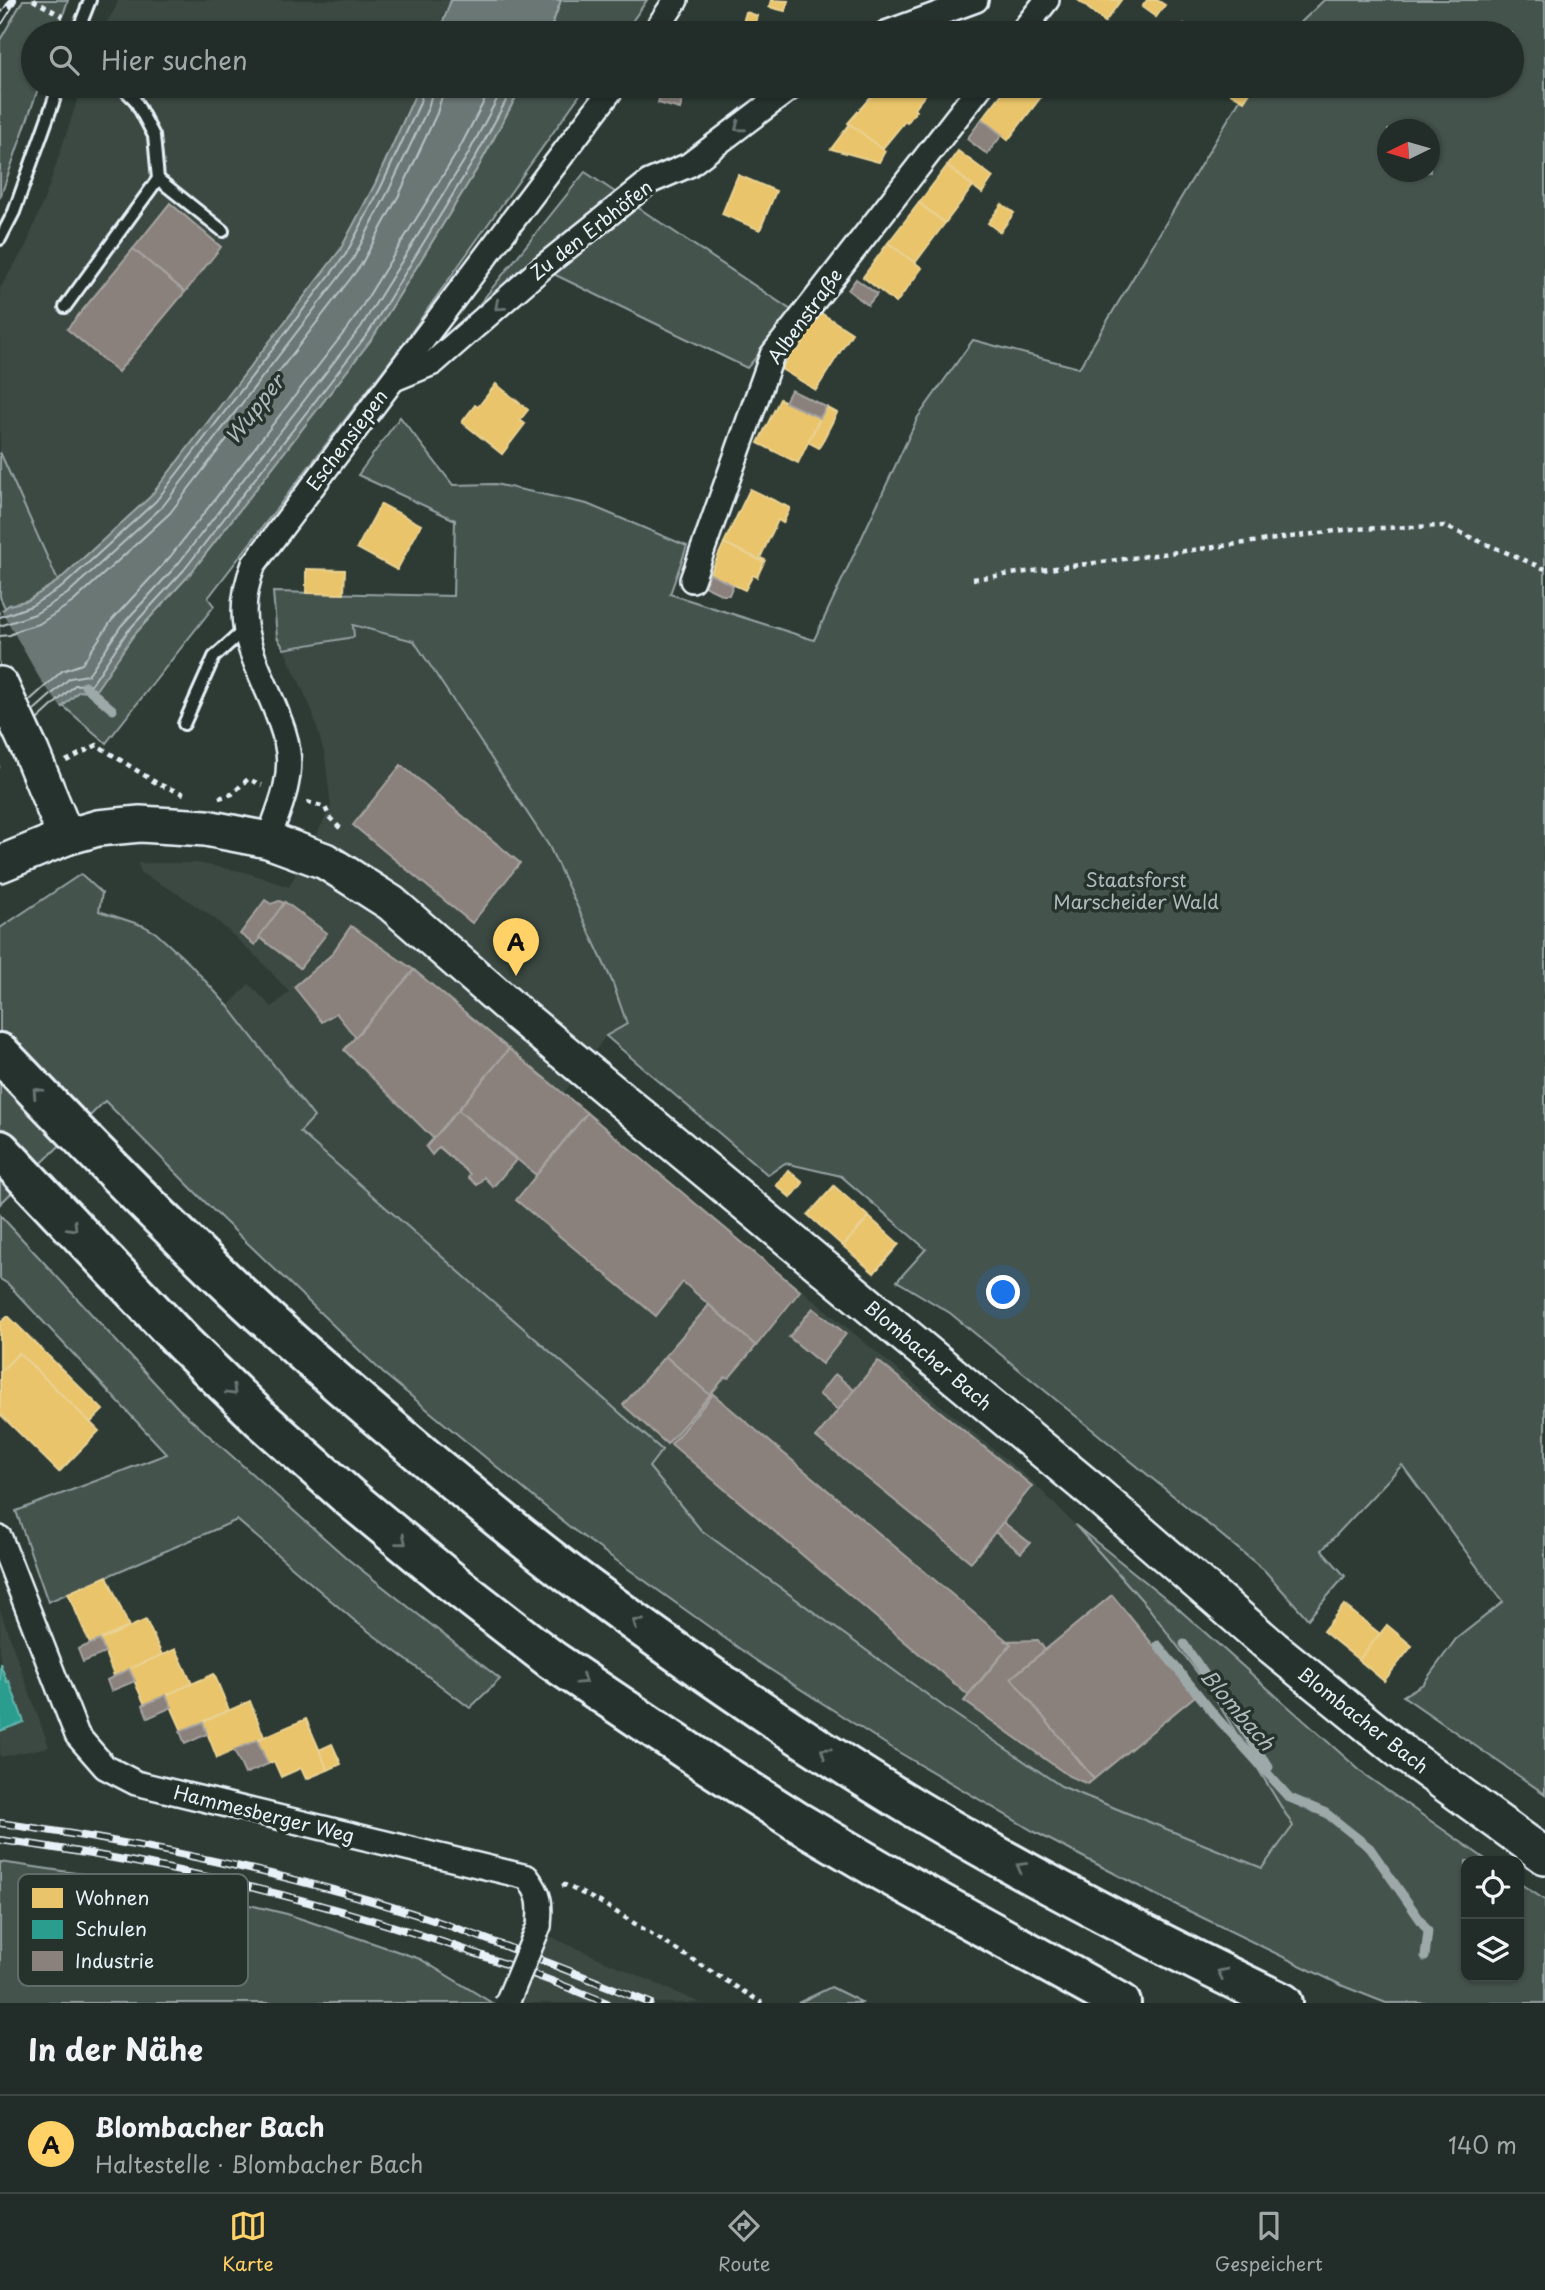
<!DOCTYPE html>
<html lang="de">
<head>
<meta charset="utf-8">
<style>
  body { margin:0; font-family:"Playpen Sans",sans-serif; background:#2a3430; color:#f1f3f6 }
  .controls { position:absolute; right:21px; bottom:21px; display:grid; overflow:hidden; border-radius:14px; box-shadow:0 2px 5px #0004 }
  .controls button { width:63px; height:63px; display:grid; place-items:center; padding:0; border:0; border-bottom:2px solid #3f4845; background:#222c28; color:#f1f3f6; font:35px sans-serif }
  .compass { position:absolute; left:1377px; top:119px; width:63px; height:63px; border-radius:50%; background:#222c28; box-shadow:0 2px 5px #0004; rotate:265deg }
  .you { position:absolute; left:1004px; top:1293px; width:24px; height:24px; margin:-18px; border:5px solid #fff; border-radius:50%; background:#1a73e8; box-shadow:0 0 0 10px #1a73e833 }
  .badge { display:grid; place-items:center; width:46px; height:46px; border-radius:50%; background:#ffd166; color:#111; font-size:23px; font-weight:700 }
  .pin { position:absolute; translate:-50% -58px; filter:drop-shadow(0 2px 4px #0008) }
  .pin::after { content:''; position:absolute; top:37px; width:24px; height:21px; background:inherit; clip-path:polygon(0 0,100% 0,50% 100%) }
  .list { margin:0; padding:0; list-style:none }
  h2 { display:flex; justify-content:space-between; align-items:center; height:91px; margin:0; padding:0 28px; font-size:30px }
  h2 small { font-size:23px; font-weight:400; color:#a2a7a8 }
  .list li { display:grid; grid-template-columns:46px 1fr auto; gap:21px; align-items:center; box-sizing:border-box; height:98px; padding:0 28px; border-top:2px solid #3f4845 }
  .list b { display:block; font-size:26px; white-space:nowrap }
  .list p { margin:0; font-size:23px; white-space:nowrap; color:#a2a7a8 }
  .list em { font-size:23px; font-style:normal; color:#a2a7a8 }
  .icon { flex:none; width:38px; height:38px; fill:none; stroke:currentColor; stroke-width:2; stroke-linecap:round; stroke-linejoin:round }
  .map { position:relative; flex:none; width:1545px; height:2003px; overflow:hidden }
  .search { position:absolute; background:#222c28; box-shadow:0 2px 5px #0004; left:21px; right:21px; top:21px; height:77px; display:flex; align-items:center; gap:18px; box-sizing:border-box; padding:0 24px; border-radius:38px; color:#a2a7a8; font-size:26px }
  .sheet { height:189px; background:#222c28 }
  nav { display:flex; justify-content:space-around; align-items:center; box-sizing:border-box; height:98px; border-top:2px solid #3f4845; background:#222c28; font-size:19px; color:#a2a7a8 }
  nav a { display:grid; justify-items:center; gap:4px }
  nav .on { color:#ffd166 }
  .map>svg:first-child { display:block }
  .built { fill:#3b4843 }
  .green { fill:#45524e; stroke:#96a2a3; stroke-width:2; fill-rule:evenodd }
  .water { fill:#6b7775; stroke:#9da8a9; stroke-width:2 }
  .pier { fill:#2e3b35 }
  .homes { fill:#e9c46a; stroke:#e9d295; stroke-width:2 }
  .schools { fill:#2a9d8f; stroke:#63b6ae; stroke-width:2 }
  .industry { fill:#8a817c; stroke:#a6a3a1; stroke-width:2 }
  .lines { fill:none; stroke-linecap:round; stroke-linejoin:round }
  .shore { stroke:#b6c0c4; stroke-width:2 }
  .stream { stroke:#9da8a9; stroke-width:9 }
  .service-casing { stroke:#e8f1f8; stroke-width:16 }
  .minor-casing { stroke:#e8f1f8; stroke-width:28 }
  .primary-casing { stroke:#e8f1f8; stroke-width:40 }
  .motorway-casing { stroke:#e8f1f8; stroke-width:44 }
  .path { stroke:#e8f1f8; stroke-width:4.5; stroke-dasharray:5 5; stroke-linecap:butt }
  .service { stroke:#26332d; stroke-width:10 }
  .minor { stroke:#26332d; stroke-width:23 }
  .primary { stroke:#26332d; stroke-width:35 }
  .motorway { stroke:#26332d; stroke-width:38 }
  .rail-casing { stroke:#e8f1f8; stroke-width:8 }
  .rail { stroke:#26332d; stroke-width:5; stroke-dasharray:16; stroke-linecap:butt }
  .minor-bridge-casing { stroke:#e8f1f8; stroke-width:28; stroke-linecap:butt }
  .minor-bridge { stroke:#26332d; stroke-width:23 }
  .oneway { stroke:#6a7674 }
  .labels { text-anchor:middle; stroke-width:7; stroke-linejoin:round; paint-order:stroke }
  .street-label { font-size:19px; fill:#e8f1f8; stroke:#26332d }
  .park-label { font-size:19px; fill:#afb9bc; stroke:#26332d }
  .water-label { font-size:21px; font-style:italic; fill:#b0babd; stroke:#26332d }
  .key { fill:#26332d; stroke:#606c6a; stroke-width:2 }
  .key-label { font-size:19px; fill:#e8f1f8 }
</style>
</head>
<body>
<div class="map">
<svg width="1545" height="2003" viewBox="0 0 1545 2003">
  <rect width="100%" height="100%" fill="#2e3b35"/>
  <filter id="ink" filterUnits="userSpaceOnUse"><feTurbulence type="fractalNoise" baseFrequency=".0143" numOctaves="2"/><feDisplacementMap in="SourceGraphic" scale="14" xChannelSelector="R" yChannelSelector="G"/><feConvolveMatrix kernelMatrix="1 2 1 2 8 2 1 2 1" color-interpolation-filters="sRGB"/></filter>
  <g filter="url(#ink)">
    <g class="built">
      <polygon points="118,0 451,0 439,33 100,33 115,9"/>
      <polygon points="82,86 419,86 375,184 340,250 150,497 58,581 0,452 0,288 26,246 48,189"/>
      <polygon points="353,625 414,641 549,846 612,981 627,1024 606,1036 564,1093 1033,1482 1075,1525 1148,1607 1208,1687 1293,1826 1262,1868 1061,1786 947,1709 701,1530 649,1467 662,1449 299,1131 314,1117 228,1006 249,984 272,1007 289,992 260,960 214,918 180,895 141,873 138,863 197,863 245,872 289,887 331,807 325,756 312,710 284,649 354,637"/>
      <polygon points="0,1610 49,1747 0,1757"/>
      <polygon points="548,1936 549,1936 700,2003 522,2003"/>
    </g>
    <g class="green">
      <polygon points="23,0 68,0 57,33 33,33 33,86 39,86 0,198 0,40"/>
      <polygon points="561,0 647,0 624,33 549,33"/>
      <path d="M1324 0H1545V1794L1403 1696 1423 1684 1456 1639 1503 1602 1402 1465 1322 1550 1345 1576 1308 1619 1264 1570 950 1313 897 1281 926 1249 841 1176 785 1163 768 1175 606 1036 627 1024 612 981 549 846 414 641 353 625 354 637 284 649 277 637 273 592 453 596 455 520 358 475 400 417 453 485 495 484 587 504 687 546 670 594 814 640 918 417 973 340 1079 368 1248 86H1512V33H1290ZM1388 130H1430V172H1388Z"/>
      <polygon points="522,86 586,86 403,344 208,598 214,606 106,743 62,705 133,636 190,574 374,336 480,164"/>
      <polygon points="585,172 794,312 747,368 533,264 453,337"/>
      <polygon points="0,452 58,581 28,600 5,608 0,597"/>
      <polygon points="81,874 102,893 99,911 144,926 156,933 190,964 228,1006 314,1117 300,1132 662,1450 649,1467 701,1530 947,1709 1061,1786 1262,1868 1293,1826 1208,1687 1148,1607 1075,1525 1173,1604 1365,1775 1488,1861 1466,1861 1466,1977 1519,1977 1519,1883 1545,1900 1545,2003 1386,2003 1343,1986 1154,1894 1033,1831 895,1750 754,1659 571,1528 383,1373 213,1210 105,1101 0,1204 0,928"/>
      <polygon points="0,1215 179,1409 349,1560 500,1679 470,1708 355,1621 237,1520 48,1602 16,1511 167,1454 8,1284 0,1279"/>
      <polygon points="0,1862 179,1888 287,1914 420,1959 492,2003 0,2003"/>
      <polygon points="831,1987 863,2003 798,2003"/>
    </g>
    <g class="water">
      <polygon points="451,0 561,0 549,33 439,33"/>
      <polygon points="419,86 522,86 480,164 374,336 190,574 133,636 94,693 79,691 0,767 0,612 9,605 29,600 58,581 150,497 340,250 375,184"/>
    </g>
    <polygon class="pier" points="0,608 40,679 63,710 0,771"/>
    <g class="homes">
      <polygon points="771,0 788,1 785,11 769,7"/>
      <polygon points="1078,0 1121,0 1105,22"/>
      <polygon points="1147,0 1157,0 1165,5 1156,17 1142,7"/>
      <polygon points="746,12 758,16 754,29 742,26"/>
      <polygon points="1184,24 1197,33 1178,33"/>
      <polygon points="698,86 732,86 730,94"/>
      <polygon points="880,86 932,86 914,109 916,111 907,123 905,121 882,149 848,123"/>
      <polygon points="1008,86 1025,86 1041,97 1008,140 982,119"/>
      <polygon points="1025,86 1049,86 1041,97"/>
      <polygon points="1228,86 1254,86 1244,101 1225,90"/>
      <polygon points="850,124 885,151 879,162 831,149"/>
      <polygon points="958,151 993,177 982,193 947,166"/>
      <polygon points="947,166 973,186 945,223 919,203"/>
      <polygon points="738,175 776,191 760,230 722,214"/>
      <polygon points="919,203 945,223 915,263 888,243"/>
      <polygon points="1002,204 1014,213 1000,232 988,223"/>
      <polygon points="888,243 922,268 896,303 863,277"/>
      <polygon points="821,313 852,333 816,390 781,369 794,349 798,351"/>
      <polygon points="496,384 528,410 520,420 525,424 502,454 462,422 475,405 478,407"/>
      <polygon points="780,399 820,418 798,463 758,443"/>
      <polygon points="826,407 837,413 819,448 808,442"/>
      <polygon points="750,489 790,508 783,523 778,520 760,558 765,560 764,562 724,543"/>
      <polygon points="381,504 421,525 397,570 357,548"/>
      <polygon points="724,543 764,562 757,577 753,575 745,590 710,574"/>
      <polygon points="306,569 345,570 344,594 306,593"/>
      <polygon points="788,1170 803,1183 791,1198 776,1185"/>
      <polygon points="834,1186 869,1217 843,1246 808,1215"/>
      <polygon points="869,1217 899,1244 874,1273 843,1246"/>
      <polygon points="8,1316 103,1410 90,1423 19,1353 0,1372 0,1323"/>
      <polygon points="19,1353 99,1431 59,1472 0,1414 0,1372"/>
      <polygon points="107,1576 129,1627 90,1644 68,1593"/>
      <polygon points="1344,1605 1380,1634 1359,1660 1323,1631"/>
      <polygon points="146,1620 162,1655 114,1676 100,1640"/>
      <polygon points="1387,1625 1412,1646 1384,1681 1359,1660"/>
      <polygon points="176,1649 192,1684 145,1705 129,1669"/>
      <polygon points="214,1674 229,1710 182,1731 166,1695"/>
      <polygon points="250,1701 264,1737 217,1758 203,1722"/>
      <polygon points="306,1719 328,1770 306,1779 301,1768 281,1777 274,1761 268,1764 257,1740"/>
      <polygon points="332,1744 341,1764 328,1770 319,1750"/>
    </g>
    <polygon class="schools" points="0,1663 7,1682 9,1681 24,1722 0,1731"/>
    <g class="industry">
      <polygon points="662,86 686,86 680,109 658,103"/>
      <polygon points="982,119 1002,135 987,154 967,139"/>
      <polygon points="170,203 221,247 185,292 133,249"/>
      <polygon points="133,249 185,292 118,372 67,329"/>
      <polygon points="856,279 877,294 868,305 848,290"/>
      <polygon points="791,390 826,407 820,418 785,402"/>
      <polygon points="710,574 733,585 729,595 723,595 704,586"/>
      <polygon points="401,765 520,863 472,923 353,825"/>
      <polygon points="265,900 271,904 279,901 285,903 255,945 240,934"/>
      <polygon points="285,902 327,933 300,968 259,937"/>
      <polygon points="351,926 414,970 356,1038 336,1013 322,1022 294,987 331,955"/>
      <polygon points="414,970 509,1049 434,1139 344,1050"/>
      <polygon points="509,1049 587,1113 536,1175 458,1110"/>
      <polygon points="458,1110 516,1160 493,1187 484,1177 477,1185 468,1177 470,1174 439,1147 432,1155 426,1147"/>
      <polygon points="587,1113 800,1291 756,1346 683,1282 656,1316 516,1200"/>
      <polygon points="709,1305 756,1346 729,1378 725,1377 710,1395 665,1356"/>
      <polygon points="813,1308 846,1334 822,1364 789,1337"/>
      <polygon points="665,1356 710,1395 667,1444 623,1405"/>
      <polygon points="878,1361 1032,1486 971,1562 816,1437"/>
      <polygon points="835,1374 854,1390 838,1410 819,1394"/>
      <polygon points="713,1394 1011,1644 968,1695 671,1444"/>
      <polygon points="1003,1522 1030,1543 1021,1553 995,1532"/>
      <polygon points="1112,1595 1195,1696 1094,1779 1011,1678"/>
      <polygon points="100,1640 105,1653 83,1662 78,1649"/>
      <polygon points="1038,1640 1045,1650 1011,1678 1094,1779 1088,1784 1069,1776 964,1701 1011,1644 1006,1641"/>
      <polygon points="129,1669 135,1681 111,1691 107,1680"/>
      <polygon points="166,1695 172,1707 148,1718 143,1705"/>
      <polygon points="203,1722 207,1734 185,1744 180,1731"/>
      <polygon points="257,1740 268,1764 245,1774 234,1750"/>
    </g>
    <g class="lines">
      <g class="shore">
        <polyline points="0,617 31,606 62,587 156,501 346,254 381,187 419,105 425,86"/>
        <polyline points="0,626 35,614 67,594 163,506 353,259 389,190 428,108 434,86"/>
        <polyline points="0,636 10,635 21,629 39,624 73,602 170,513 361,265 399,195 437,113 445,86"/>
        <polyline points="29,701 62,671 82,664 112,620 170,557 353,321 458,151 492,86"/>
        <polyline points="33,711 70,678 88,675 121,626 178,564 361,327 467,156 504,86"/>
        <polyline points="37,720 75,685 92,684 127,632 184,570 369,332 474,160 514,86"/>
      </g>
      <g class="stream">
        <polyline points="85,686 113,710"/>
        <polyline points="1184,1644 1269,1767"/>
        <polyline points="1158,1645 1219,1720 1290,1798 1326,1813 1370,1848 1428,1931 1425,1957"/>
      </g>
      <g class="service-casing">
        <g id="service">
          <polyline points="77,33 90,0"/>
          <polyline points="121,86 135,100 154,136 158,179"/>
          <polyline points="0,239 14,212 59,86"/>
          <polyline points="65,307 158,179 223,231"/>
          <polyline points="184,724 214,657 244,630"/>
        </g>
      </g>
      <g class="minor-casing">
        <g id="minor">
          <polyline points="654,33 676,0"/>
          <polyline points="886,33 976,0"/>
          <polyline points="1021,33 1047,0"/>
          <polyline points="394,379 433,363 544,266 649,182 689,165 793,86"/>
          <polyline points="692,580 772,355 981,86"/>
          <path d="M268 840C278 811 292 783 288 752 286 735 280 721 274 706 252 653 231 621 254 564L614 86"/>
          <path d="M0 1538 77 1735 105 1767 136 1783 527 1877C541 1895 541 1904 539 1926"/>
        </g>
      </g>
      <g class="primary-casing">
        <g id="primary">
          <polyline points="0,685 31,752 66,837"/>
          <polyline points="0,864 66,837 98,828 140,824 206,828 268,840 325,861 341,871 391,903 518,1014 1096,1494 1273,1648 1399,1750 1545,1856"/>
        </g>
      </g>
      <g class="motorway-casing">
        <g id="motorway">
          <path d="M0 1053C76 1133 153 1212 233 1288 297 1349 365 1407 433 1464 483 1505 532 1547 584 1585 692 1665 804 1742 919 1811 1037 1881 1160 1944 1283 2003"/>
          <polyline points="0,1150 184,1344 260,1418 349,1497 453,1583 552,1660 707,1764 798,1822 880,1870 1121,2003"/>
        </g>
      </g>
      <g class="path">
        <polyline points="33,0 64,17"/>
        <polyline points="973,579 1351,529 1444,526 1545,569"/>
        <polyline points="66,761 97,745 158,784 184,794"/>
        <polyline points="219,798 232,794 248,779 262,785"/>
        <polyline points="307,802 325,807 330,818 342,830"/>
        <polyline points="562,1886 565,1885 600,1902 762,2003"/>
      </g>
      <use href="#service" class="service"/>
      <use href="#minor" class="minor"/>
      <use href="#primary" class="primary"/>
      <use href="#motorway" class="motorway"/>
      <g class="rail-casing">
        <g id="rail">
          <polyline points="0,21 13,0"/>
          <path d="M0 1823C147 1844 295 1874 436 1921 508 1946 579 1975 650 2003"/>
          <path d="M0 1840C208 1868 412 1923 607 2003"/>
        </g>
      </g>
      <use href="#rail" class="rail"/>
      <g class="minor-bridge-casing">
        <polyline id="minor-bridge" points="507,2003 539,1926"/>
      </g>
      <use href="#minor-bridge" class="minor-bridge"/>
    </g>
    <defs><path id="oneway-chevron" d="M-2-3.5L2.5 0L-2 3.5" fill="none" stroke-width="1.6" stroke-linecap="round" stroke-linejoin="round" transform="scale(1.75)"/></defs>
    <g class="oneway">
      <use href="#oneway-chevron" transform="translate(739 127) rotate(143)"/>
      <use href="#oneway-chevron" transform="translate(499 306) rotate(139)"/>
      <use href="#oneway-chevron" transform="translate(37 1092) rotate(-133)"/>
      <use href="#oneway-chevron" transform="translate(73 1227) rotate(46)"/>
      <use href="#oneway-chevron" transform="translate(232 1391) rotate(45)"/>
      <use href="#oneway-chevron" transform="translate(402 1541) rotate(39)"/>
      <use href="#oneway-chevron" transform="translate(637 1623) rotate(-145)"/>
      <use href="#oneway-chevron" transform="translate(582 1680) rotate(34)"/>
      <use href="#oneway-chevron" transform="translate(825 1752) rotate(-146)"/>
      <use href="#oneway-chevron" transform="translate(1021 1867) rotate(-151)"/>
      <use href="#oneway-chevron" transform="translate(1222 1973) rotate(-154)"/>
    </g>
  </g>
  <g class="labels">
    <g class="street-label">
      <text transform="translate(591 230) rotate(-38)" y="7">Zu den Erbhöfen</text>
      <text transform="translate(805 316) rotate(-54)" y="7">Albenstraße</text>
      <text transform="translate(347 440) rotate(-53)" y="7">Eschensiepen</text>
      <text transform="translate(928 1355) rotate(40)" y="7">Blombacher Bach</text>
      <text transform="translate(1363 1720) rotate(38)" y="7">Blombacher Bach</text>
      <text transform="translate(264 1814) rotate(14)" y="7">Hammesberger Weg</text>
    </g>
    <g class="park-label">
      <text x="1136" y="887">Staatsforst<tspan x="1136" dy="22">Marscheider Wald</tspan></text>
    </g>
    <g class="water-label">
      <text transform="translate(255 410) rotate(-52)" y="7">Wupper</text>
      <text transform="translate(1237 1710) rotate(49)" y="7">Blombach</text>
    </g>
  </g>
  <rect x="18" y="1874" width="230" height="112" rx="10" class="key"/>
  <rect x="32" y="1888" width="31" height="20" fill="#e9c46a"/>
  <rect x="32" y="1920" width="31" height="19" fill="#2a9d8f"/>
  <rect x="32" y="1951" width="31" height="20" fill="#8a817c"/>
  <g class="key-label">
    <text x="75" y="1905">Wohnen</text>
    <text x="75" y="1936">Schulen</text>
    <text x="75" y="1968">Industrie</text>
  </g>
</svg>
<div class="controls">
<button><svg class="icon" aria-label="locate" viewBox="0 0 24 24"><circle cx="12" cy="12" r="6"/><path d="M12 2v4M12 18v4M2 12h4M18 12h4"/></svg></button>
<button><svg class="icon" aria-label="layers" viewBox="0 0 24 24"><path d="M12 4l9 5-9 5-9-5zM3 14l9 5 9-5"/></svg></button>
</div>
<svg class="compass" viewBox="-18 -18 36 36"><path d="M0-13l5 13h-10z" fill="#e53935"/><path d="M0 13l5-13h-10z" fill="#a2a7a8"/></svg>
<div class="you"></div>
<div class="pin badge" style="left:516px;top:976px">A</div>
<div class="search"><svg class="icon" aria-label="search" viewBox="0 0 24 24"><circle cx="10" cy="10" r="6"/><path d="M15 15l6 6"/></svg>Hier suchen</div>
</div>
<section class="sheet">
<h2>In der Nähe<small></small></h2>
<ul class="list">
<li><span class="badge">A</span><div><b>Blombacher Bach</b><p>Haltestelle · Blombacher Bach</p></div><em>140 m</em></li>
</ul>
</section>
<nav>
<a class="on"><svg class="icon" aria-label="map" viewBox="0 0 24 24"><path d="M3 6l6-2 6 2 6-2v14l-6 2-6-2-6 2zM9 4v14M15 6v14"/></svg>Karte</a>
<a><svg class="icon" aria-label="directions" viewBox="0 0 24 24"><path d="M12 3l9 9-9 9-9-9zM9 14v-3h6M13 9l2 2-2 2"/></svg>Route</a>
<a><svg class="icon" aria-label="saved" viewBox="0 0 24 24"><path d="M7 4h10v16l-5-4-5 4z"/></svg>Gespeichert</a>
</nav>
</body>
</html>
